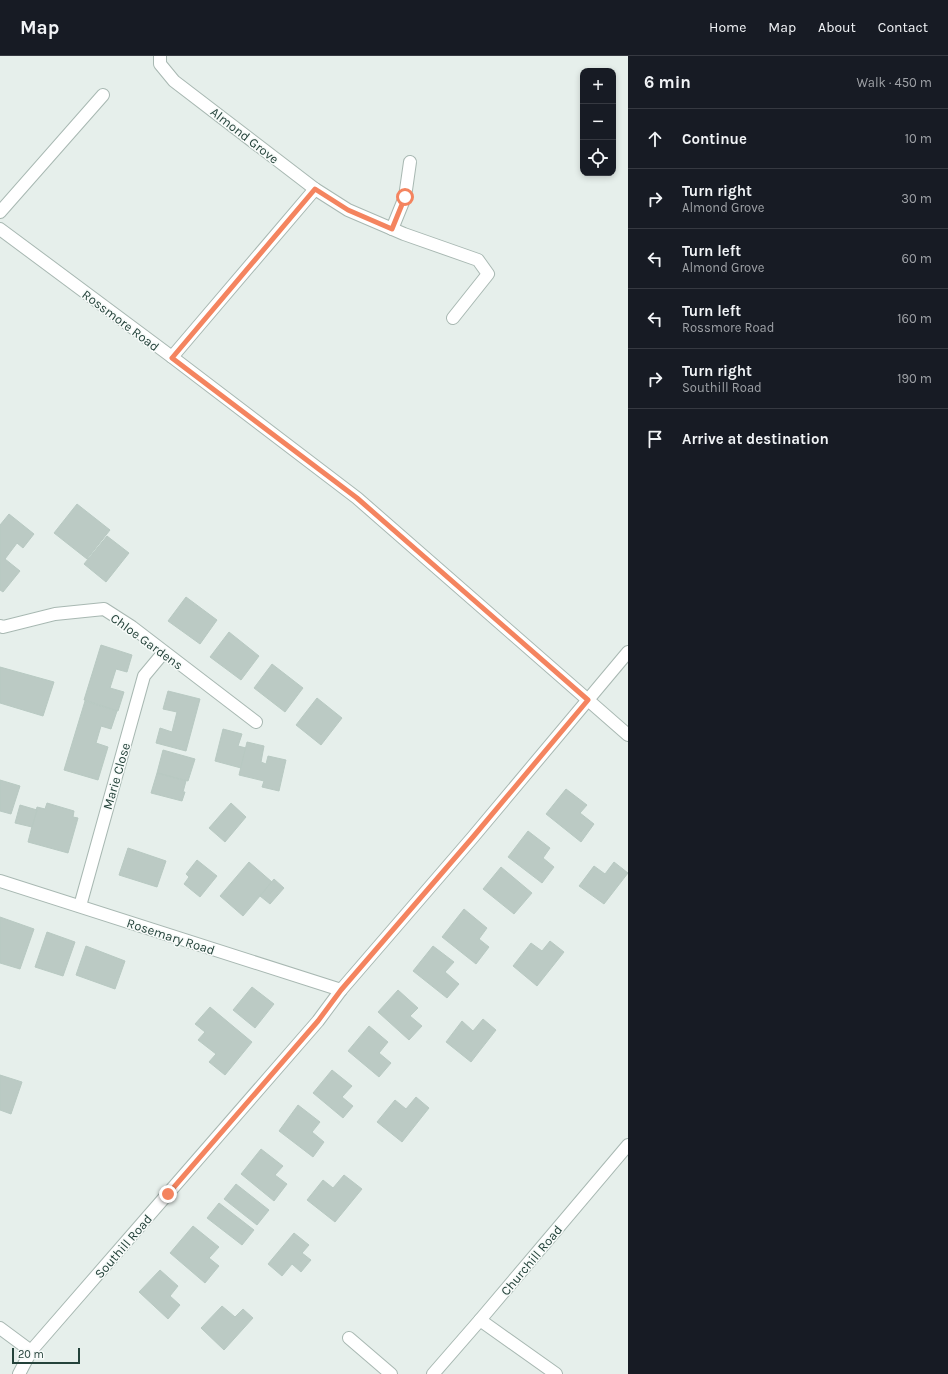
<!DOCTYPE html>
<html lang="en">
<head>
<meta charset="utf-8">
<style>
  body { margin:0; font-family:Karla,sans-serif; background:#20242c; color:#f1f3f6 }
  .controls { position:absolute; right:12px; top:12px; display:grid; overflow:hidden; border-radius:8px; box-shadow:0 2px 6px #0003 }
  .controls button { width:36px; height:36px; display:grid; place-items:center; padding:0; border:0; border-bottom:1px solid #363941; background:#171b24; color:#f1f3f6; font:20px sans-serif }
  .scale { position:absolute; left:12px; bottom:10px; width:68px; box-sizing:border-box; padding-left:4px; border:2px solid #24423a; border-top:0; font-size:11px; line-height:14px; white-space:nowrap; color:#24423a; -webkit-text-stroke:3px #f7fbf9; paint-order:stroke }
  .stop { position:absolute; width:12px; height:12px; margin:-9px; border:3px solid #f4845f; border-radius:50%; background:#fff }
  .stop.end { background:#f4845f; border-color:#fff; box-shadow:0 1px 4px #0008 }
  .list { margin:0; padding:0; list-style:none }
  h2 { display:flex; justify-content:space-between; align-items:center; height:52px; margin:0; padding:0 16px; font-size:17px }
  h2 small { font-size:13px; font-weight:400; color:#9ea1a6 }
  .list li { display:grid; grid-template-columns:26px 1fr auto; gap:12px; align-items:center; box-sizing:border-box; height:60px; padding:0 16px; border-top:1px solid #363941 }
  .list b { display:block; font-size:15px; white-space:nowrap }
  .list p { margin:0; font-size:13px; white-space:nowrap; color:#9ea1a6 }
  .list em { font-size:13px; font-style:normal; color:#9ea1a6 }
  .icon { flex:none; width:22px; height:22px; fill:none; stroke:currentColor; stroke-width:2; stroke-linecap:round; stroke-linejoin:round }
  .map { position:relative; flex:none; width:628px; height:1318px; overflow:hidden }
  header { display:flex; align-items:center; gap:24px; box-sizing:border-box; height:56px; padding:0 20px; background:#171b24; border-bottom:1px solid #363941 }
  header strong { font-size:19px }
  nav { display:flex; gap:22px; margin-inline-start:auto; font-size:14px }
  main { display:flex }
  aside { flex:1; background:#171b24 }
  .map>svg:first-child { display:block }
  .building { fill:#bbcac4; stroke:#b8c9c2 }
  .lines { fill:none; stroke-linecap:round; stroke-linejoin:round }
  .minor-casing { stroke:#a8b8b2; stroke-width:14 }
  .minor { stroke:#fff; stroke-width:12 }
  .route { stroke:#f4845f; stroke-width:5 }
  .labels { text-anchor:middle; stroke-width:3; stroke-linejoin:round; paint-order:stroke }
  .street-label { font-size:13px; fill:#24423a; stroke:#f7fbf9 }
</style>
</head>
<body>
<header>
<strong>Map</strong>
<nav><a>Home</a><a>Map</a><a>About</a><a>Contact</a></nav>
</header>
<main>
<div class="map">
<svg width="628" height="1318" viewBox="0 0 628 1318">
  <rect width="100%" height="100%" fill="#e6efeb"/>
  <g class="building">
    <polygon points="77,448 110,474 87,503 54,477"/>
    <polygon points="9,458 34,478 23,492 17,487 5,503 20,515 3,536 0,534 0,469"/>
    <polygon points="107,480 129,497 106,526 84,508"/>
    <polygon points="186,541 217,564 200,588 168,565"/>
    <polygon points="229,576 259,600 241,624 210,601"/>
    <polygon points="101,589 132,599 127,616 116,613 110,632 124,636 118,655 84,644"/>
    <polygon points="272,608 303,632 285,656 254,632"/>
    <polygon points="0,611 54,626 43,660 0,647"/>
    <polygon points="168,635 200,643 186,695 156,687 160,672 172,676 177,656 163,653"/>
    <polygon points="317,642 342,662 321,689 296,669"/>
    <polygon points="85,645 117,655 111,673 101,670 96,687 108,691 98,724 64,714"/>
    <polygon points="223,673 242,678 238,690 246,692 241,712 215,705"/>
    <polygon points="247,686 264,690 261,706 266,708 268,700 286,704 279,735 262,731 264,725 239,719"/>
    <polygon points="163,694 195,703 188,725 157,717"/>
    <polygon points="157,717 186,725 183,736 185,736 182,745 151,737"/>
    <polygon points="0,724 20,730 11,758 0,755"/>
    <polygon points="566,733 587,749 580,757 594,768 581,786 546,758"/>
    <polygon points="47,747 74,755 73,761 78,762 68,797 28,786 37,751 45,753"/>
    <polygon points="231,747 246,761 225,786 209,772"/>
    <polygon points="20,749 37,754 32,771 15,767"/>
    <polygon points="528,775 550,792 543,802 554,811 542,827 508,801"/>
    <polygon points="128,792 166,805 157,831 119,819"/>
    <polygon points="197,804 217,820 200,841 184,828 189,821 186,818"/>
    <polygon points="249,806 272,826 243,860 220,840"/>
    <polygon points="614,806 628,817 604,848 579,830 594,810 605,818"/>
    <polygon points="501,811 532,837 514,858 483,833"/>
    <polygon points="274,823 284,832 270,848 260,840"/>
    <polygon points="464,853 487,872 479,883 489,891 476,908 442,881"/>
    <polygon points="0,861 34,873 20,913 0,907"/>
    <polygon points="47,876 75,886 63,920 35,911"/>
    <polygon points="550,885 564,896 537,930 513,910 531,887 542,895"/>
    <polygon points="86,890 125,905 115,933 76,919"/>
    <polygon points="433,890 454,906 445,916 459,928 447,942 413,915"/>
    <polygon points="252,931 274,948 255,972 233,954"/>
    <polygon points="398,934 418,952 410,960 422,970 409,984 378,956"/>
    <polygon points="210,951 252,986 225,1019 209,1006 216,998 198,984 205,976 195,968"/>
    <polygon points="483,963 496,974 471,1006 446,986 462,965 473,975"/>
    <polygon points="369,970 388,986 379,997 391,1007 379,1021 348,995"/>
    <polygon points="332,1014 352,1030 342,1041 353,1050 343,1062 313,1037"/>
    <polygon points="0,1019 22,1026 11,1058 0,1054"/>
    <polygon points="416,1041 429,1052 402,1086 377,1066 395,1044 406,1053"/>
    <polygon points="298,1049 320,1066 312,1076 324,1086 313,1101 279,1075"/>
    <polygon points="261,1093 283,1110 275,1119 287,1128 274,1145 241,1118"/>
    <polygon points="344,1119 362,1133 335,1166 307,1144 323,1124 333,1132"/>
    <polygon points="236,1128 269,1154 257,1169 224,1143"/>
    <polygon points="219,1147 254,1174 242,1189 207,1162"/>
    <polygon points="193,1170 219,1191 209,1202 219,1210 205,1227 170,1197"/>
    <polygon points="294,1177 309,1189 302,1197 311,1204 301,1216 292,1208 282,1220 268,1208"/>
    <polygon points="160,1214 178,1230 170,1240 180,1249 168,1263 139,1236"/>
    <polygon points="222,1250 235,1261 243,1253 253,1262 224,1294 201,1272"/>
  </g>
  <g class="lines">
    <g class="minor-casing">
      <g id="minor">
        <polyline points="160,0 160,8 174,25 315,133 348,154 404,178 478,204 488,218 453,262"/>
        <polyline points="0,156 103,39"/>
        <polyline points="0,173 172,301 357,442 628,679"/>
        <polyline points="392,173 405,141 410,106"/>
        <polyline points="172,301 315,133"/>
        <polyline points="0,570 3,571 55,558 104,553 132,571 256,666"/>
        <polyline points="0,825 341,934"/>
        <polyline points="80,850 144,620 164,596"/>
        <polyline points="480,1264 556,1318"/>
        <polyline points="0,1272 31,1295"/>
        <polyline points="349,1282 391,1318"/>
        <polyline points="19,1318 31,1295 318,965 341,934 473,781 628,596"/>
        <polyline points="433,1318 480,1264 628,1089"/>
      </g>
    </g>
    <use href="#minor" class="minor"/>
  </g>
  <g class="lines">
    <polyline class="route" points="168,1138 318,965 341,934 473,781 588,644 357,442 172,302 315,133 348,154 392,173 405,141"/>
  </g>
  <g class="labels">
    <g class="street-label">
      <text transform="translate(245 79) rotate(38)" y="5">Almond Grove</text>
      <text transform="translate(121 264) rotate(37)" y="5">Rossmore Road</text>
      <text transform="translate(147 585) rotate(36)" y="5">Chloe Gardens</text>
      <text transform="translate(116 720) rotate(-74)" y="5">Marie Close</text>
      <text transform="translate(171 880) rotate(18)" y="5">Rosemary Road</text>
      <text transform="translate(123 1190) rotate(-49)" y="5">Southill Road</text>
      <text transform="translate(531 1204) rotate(-50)" y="5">Churchill Road</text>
    </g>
  </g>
</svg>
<div class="controls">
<button>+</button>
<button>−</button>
<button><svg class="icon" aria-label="locate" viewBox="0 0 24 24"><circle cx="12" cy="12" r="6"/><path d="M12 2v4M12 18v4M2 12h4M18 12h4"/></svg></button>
</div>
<div class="scale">20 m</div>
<div class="stop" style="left:405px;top:141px"></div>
<div class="stop end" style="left:168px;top:1138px"></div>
</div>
<aside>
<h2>6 min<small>Walk · 450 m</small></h2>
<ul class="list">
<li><svg class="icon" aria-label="ahead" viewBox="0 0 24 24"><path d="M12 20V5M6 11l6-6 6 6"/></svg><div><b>Continue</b></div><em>10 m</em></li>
<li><svg class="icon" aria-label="right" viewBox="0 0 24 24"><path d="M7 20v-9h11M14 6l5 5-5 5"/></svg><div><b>Turn right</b><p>Almond Grove</p></div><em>30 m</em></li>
<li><svg class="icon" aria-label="left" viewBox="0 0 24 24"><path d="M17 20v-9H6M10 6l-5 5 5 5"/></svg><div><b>Turn left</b><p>Almond Grove</p></div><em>60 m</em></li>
<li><svg class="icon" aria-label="left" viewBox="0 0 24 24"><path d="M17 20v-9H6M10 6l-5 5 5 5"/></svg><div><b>Turn left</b><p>Rossmore Road</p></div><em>160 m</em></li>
<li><svg class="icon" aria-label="right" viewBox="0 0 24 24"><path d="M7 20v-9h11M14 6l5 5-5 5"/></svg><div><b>Turn right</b><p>Southill Road</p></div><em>190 m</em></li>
<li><svg class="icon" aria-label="arrive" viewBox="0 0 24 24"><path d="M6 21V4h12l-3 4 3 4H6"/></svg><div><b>Arrive at destination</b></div></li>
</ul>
</aside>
</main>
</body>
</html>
